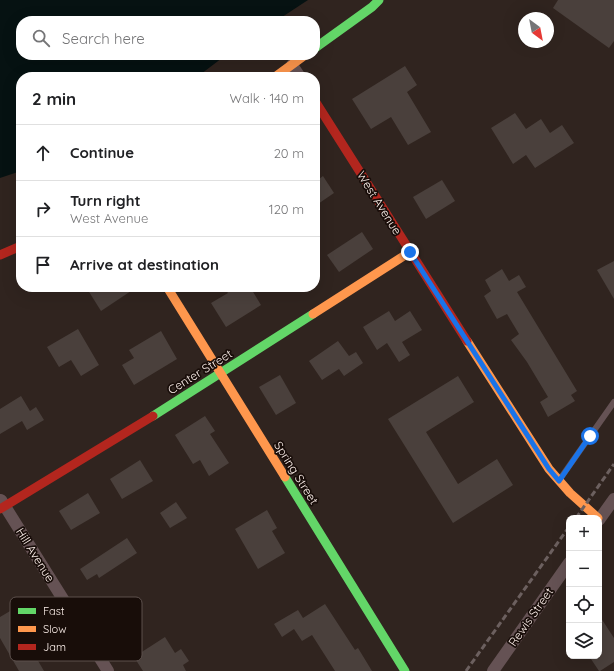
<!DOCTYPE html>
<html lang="en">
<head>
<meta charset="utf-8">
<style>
  body { margin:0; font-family:Quicksand,sans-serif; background:#f6f6f6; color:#202124 }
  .controls { position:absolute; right:12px; bottom:12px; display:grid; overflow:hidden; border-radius:8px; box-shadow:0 4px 16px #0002 }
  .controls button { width:36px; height:36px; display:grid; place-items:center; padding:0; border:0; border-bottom:1px solid #e0e0e0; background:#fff; color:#202124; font:20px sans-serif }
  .compass { position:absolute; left:518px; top:12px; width:36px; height:36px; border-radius:50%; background:#fff; box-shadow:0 4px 16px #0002; rotate:148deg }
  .stop { position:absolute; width:12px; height:12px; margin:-9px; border:3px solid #1a73e8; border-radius:50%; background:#fff }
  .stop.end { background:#1a73e8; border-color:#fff; box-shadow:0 1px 4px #0008 }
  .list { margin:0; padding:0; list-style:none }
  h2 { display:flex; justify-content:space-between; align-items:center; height:52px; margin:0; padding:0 16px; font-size:17px }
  h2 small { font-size:13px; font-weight:400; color:#757577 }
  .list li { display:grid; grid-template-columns:26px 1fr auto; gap:12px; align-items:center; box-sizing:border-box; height:56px; padding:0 16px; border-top:1px solid #e0e0e0 }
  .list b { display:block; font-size:15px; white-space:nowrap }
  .list p { margin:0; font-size:13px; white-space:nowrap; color:#757577 }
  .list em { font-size:13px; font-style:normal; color:#757577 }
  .icon { flex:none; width:22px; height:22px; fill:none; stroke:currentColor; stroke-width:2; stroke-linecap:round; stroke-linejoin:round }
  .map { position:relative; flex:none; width:614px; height:671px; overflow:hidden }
  .search { position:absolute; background:#fff; box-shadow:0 4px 16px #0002; left:16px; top:16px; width:304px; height:44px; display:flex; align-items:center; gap:10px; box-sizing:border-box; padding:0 14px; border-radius:16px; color:#757577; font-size:15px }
  .panel { position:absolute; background:#fff; box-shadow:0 4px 16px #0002; left:16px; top:72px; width:304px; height:220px; border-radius:16px }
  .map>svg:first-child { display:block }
  .water { fill:#061212 }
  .building { fill:#4a403c }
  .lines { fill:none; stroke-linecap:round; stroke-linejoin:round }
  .lane { stroke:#655254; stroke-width:6 }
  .street { stroke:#655254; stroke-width:12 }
  .fast { stroke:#63d668; stroke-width:9 }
  .slow { stroke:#ff974d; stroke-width:9 }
  .jam { stroke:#b3261e; stroke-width:9 }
  .rail { stroke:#6c605f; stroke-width:3; stroke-dasharray:6 3; stroke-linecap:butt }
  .route { stroke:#1a73e8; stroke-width:5 }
  .labels { text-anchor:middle; stroke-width:3.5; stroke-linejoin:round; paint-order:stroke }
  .street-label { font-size:12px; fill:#fef1ec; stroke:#180d09 }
  .key { fill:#180d09; stroke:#5d514d; stroke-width:1 }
  .key-label { font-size:11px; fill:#fef1ec }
</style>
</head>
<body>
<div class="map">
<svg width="614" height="671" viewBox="0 0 614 671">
  <rect width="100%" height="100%" fill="#30241f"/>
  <polygon class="water" points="0,0 308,0 276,21 21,21 21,55 226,55 197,77 21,77 21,171 0,178"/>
  <g class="building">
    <polygon points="558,0 614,0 614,41 609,48 553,8"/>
    <polygon points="405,66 417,85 407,92 431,132 408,145 391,117 371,129 352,99"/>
    <polygon points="515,113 526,129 541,119 550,133 562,125 574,143 535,168 526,155 513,164 491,128"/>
    <polygon points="323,176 334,193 315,206 315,182"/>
    <polygon points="442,180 455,201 426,219 413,197"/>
    <polygon points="362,232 373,249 339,272 327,255"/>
    <polygon points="614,261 614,299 597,270"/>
    <polygon points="502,269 509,281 519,275 526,287 517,292 577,391 571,395 575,401 548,417 540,402 548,397 527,362 511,340 519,334 507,314 497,319 484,296 491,291 485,280"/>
    <polygon points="86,287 137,287 101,311"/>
    <polygon points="224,287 250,287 261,305 226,327 211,303 228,293"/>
    <polygon points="389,311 395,321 410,311 422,330 402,342 410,355 399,362 387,343 377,350 363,327"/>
    <polygon points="78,329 99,365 81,376 71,360 59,367 47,347"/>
    <polygon points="161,331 177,359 134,385 122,365 134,358 129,350"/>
    <polygon points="338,341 349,356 356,352 363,363 344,376 339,369 322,380 309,361"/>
    <polygon points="280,375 296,403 276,415 259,387"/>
    <polygon points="458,376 474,402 426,432 458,484 497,459 513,485 453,523 388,419"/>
    <polygon points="21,396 30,411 36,407 44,420 27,430 22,421 0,434 0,409"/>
    <polygon points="205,416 215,431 210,434 229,463 209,476 200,460 193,464 175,435"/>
    <polygon points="140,460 153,481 122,499 110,479"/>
    <polygon points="88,493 100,513 71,530 59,511"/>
    <polygon points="176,502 187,518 170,528 160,513"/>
    <polygon points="267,510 277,528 272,531 285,553 258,569 235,529"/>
    <polygon points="127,538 137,553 99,578 97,574 87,580 80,569"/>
    <polygon points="22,604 33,623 20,630 44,671 19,671 0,638 0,617"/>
    <polygon points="325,604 355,650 358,648 372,671 335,671 312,635 302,641 294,629 282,637 274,624 298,610 303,618"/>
    <polygon points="599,615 614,638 614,662 600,671 599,671 589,656 599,656"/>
    <polygon points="165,637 175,653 181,649 189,661 183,665 186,671 143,671 134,657"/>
  </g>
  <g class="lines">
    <polyline class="lane" points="560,479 614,402"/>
    <g class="street">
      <polyline points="292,65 300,77"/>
      <polyline points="1,500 108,671"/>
      <polyline points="599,520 614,499"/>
      <polyline points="493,671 569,563"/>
    </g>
    <g class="fast">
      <polyline points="315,48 372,7 379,0"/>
      <polyline points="153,416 313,314"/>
      <polyline points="285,477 405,671"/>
    </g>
    <g class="slow">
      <polyline points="275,77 305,55"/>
      <polyline points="167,287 285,477"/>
      <polyline points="313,314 410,252"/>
      <polyline points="467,341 549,469 570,493 598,518"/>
    </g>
    <g class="jam">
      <polyline points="315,101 467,341"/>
      <polyline points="0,255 21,246"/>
      <polyline points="0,509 153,416"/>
    </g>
    <g class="rail">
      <polyline points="576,518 614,464"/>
      <polyline points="466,671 569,527"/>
    </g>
  </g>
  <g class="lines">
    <polyline class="route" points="410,252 549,469 559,481 590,436"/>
  </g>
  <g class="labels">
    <g class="street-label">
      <text transform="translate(379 203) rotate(58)" y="4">West Avenue</text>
      <text transform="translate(200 372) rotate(-32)" y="4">Center Street</text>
      <text transform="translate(296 473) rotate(58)" y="4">Spring Street</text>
      <text transform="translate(35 555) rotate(58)" y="4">Hill Avenue</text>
      <text transform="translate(531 617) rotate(-55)" y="4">Rewis Street</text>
    </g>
  </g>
  <rect x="10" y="597" width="132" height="64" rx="6" class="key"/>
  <rect x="18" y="608" width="18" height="6" fill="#63d668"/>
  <rect x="18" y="626" width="18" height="6" fill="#ff974d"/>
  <rect x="18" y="644" width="18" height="6" fill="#b3261e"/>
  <g class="key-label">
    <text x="43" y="615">Fast</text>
    <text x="43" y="633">Slow</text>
    <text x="43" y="651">Jam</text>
  </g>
</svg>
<div class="controls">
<button>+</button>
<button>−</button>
<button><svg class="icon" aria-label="locate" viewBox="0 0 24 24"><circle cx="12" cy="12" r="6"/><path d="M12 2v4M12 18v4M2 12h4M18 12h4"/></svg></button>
<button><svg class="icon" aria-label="layers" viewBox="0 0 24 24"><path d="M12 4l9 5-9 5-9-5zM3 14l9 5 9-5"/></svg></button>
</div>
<svg class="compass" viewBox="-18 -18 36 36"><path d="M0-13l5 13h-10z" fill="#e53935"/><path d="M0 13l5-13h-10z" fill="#757577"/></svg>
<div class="stop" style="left:590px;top:436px"></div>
<div class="stop end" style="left:410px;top:252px"></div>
<div class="search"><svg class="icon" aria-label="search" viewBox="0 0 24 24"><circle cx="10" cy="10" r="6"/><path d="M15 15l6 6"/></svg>Search here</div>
<section class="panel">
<h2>2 min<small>Walk · 140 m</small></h2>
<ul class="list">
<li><svg class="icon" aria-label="ahead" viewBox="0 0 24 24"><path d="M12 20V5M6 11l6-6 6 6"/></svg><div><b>Continue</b></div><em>20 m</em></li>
<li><svg class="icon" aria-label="right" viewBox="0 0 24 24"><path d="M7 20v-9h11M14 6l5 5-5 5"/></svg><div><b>Turn right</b><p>West Avenue</p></div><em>120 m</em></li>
<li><svg class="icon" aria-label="arrive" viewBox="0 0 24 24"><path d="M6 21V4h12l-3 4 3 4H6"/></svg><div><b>Arrive at destination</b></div></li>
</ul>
</section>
</div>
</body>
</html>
